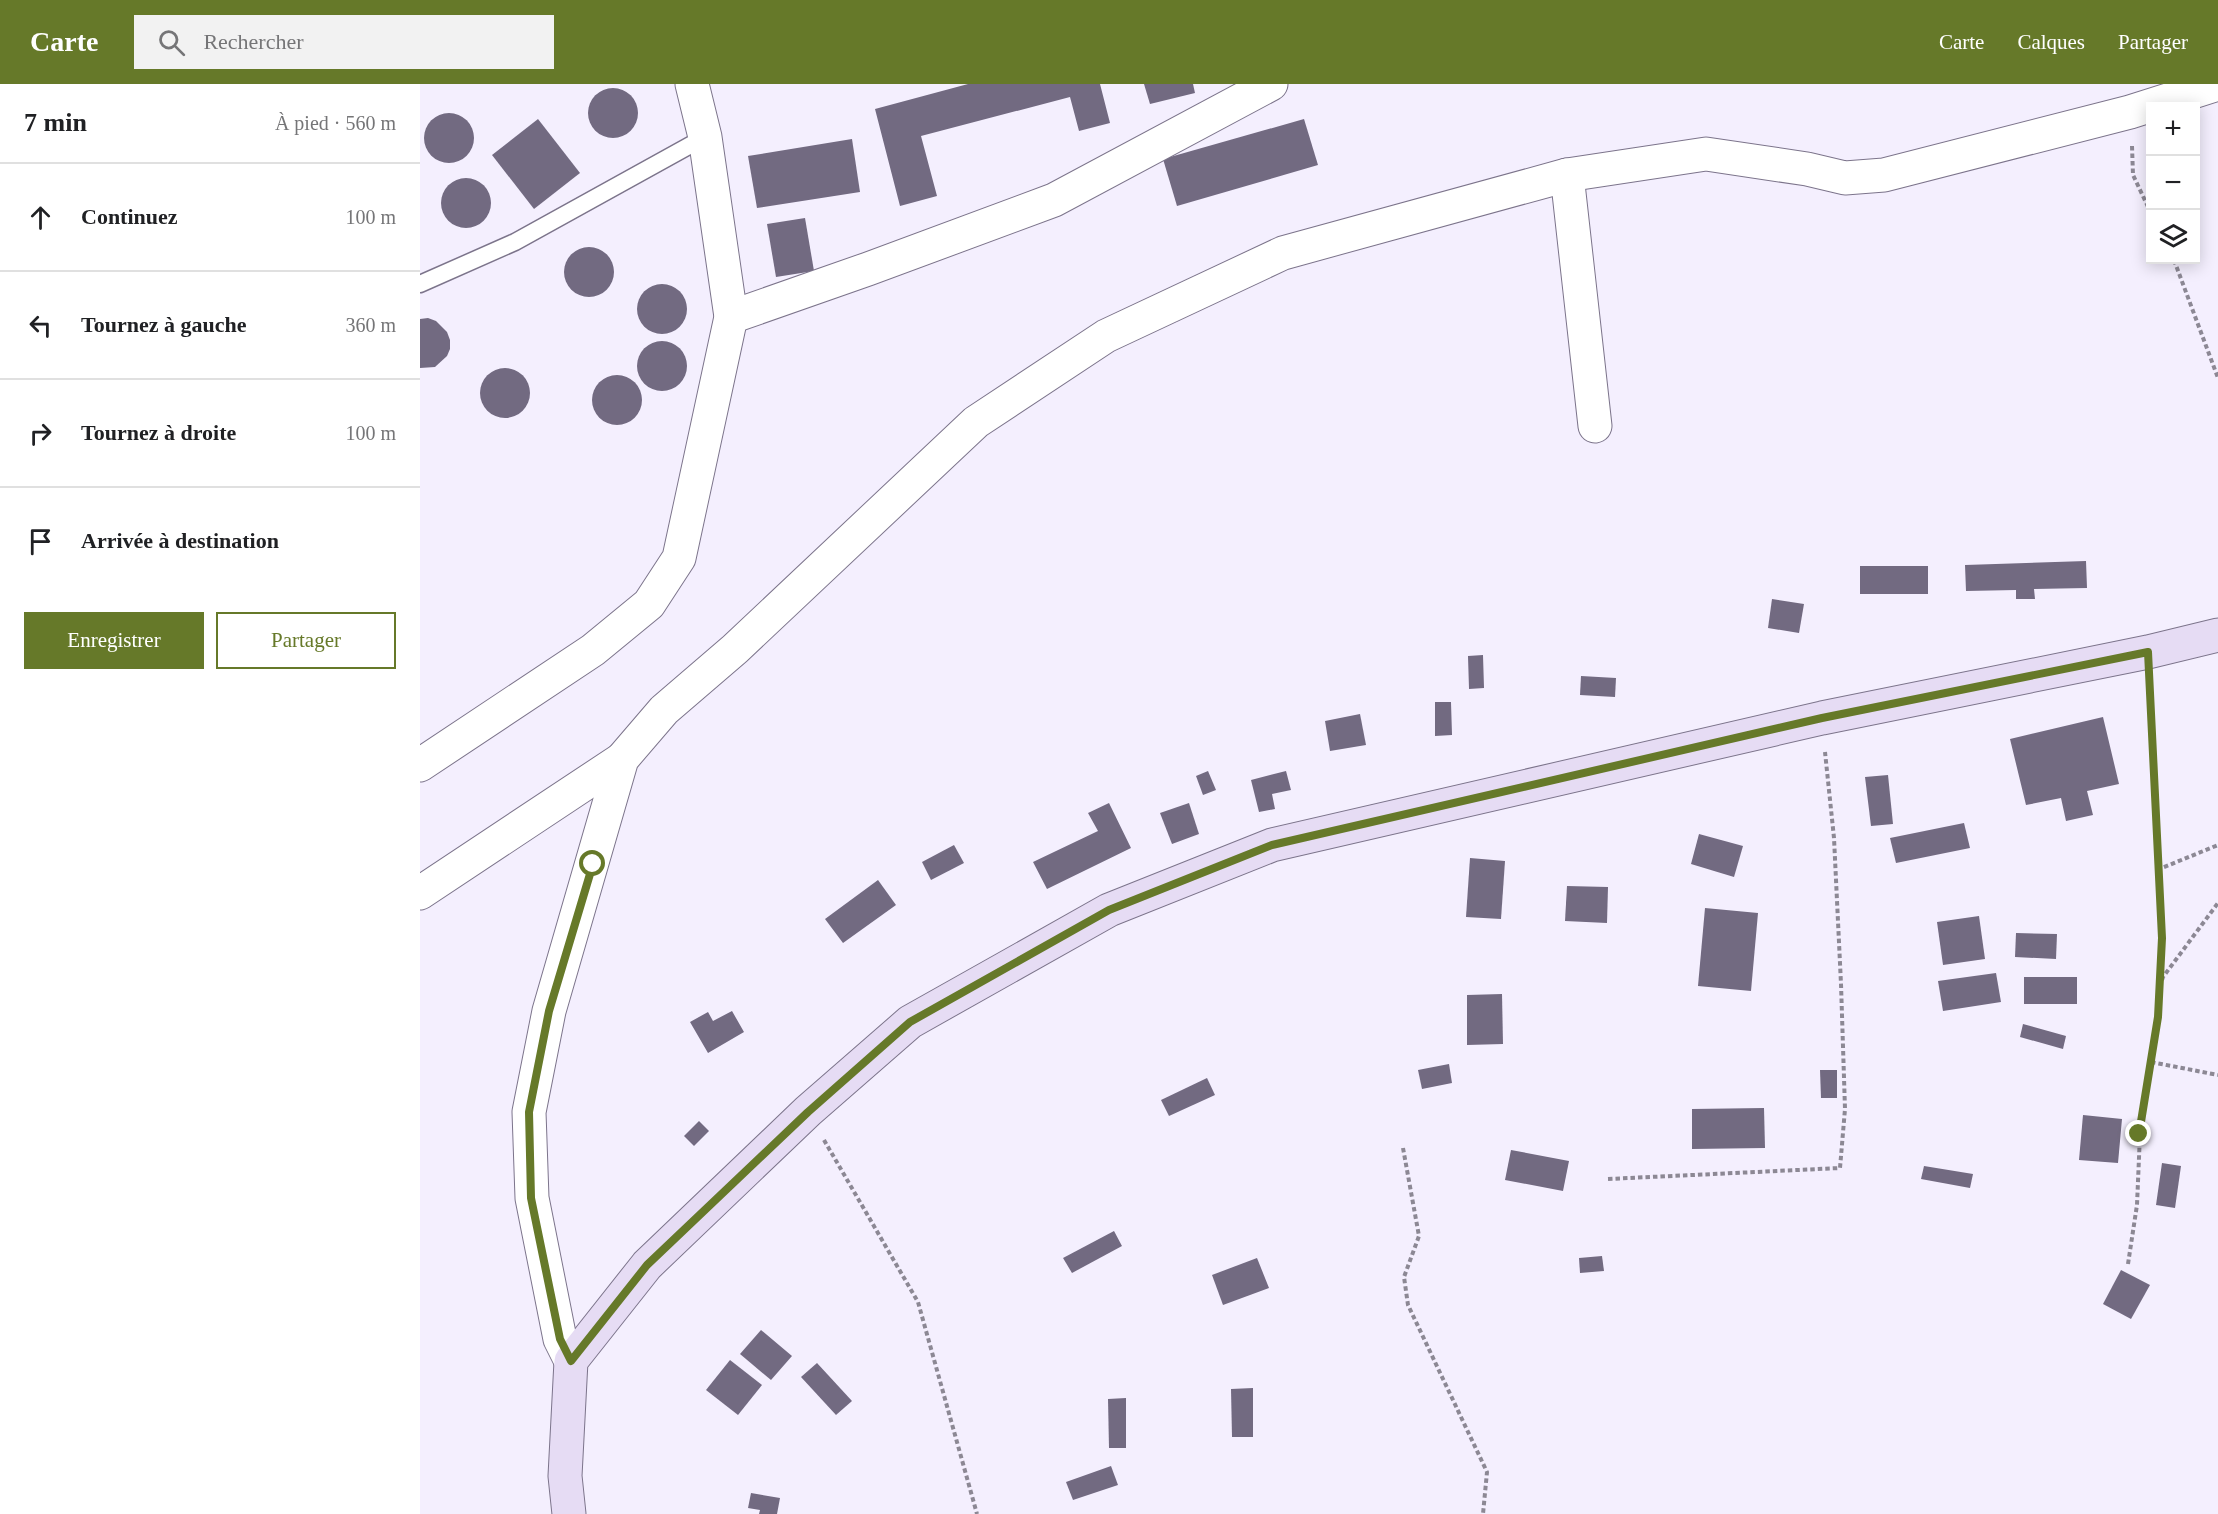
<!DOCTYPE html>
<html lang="fr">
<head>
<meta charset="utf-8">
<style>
  body { margin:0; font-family:Georgia,serif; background:#f2f2f2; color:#202124 }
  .controls { position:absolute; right:18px; top:18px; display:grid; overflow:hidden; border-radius:0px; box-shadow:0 3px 15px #0003 }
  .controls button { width:54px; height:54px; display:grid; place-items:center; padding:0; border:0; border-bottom:2px solid #e0e0e0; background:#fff; color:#202124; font:30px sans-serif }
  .stop { position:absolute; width:18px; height:18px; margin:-14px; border:4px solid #667929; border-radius:50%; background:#fff }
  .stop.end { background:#667929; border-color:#fff; box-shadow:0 2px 6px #0008 }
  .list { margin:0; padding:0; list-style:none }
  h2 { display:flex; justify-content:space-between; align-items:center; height:78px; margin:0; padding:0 24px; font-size:26px }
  h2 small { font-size:20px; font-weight:400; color:#757577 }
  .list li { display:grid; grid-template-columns:39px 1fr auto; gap:18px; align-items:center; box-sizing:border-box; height:108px; padding:0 24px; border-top:2px solid #e0e0e0 }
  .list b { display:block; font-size:22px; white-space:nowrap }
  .list em { font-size:20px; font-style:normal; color:#757577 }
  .actions { display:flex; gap:12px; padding:18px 24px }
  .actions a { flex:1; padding:14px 0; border:2px solid #667929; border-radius:0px; text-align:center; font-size:21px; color:#667929 }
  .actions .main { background:#667929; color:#fff }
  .icon { flex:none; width:33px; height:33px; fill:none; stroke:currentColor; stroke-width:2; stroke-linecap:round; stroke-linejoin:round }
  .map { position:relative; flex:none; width:1798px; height:1430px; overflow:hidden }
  header { display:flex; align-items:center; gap:36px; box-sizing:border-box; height:84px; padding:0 30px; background:#667929; color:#fff }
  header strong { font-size:28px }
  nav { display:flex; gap:33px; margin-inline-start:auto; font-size:21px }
  .search { width:420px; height:54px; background:#f2f2f2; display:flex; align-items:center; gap:15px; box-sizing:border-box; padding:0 21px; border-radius:0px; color:#757577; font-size:22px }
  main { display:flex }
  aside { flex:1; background:#fff }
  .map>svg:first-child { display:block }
  .building { fill:#726a81 }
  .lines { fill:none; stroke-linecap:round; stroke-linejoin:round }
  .lane-casing { stroke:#7c748b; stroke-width:19 }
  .street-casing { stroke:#7c748b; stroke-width:35 }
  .secondary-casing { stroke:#7c748b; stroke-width:35 }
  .path { stroke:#8c8894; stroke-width:4; stroke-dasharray:4.5 3; stroke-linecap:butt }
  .lane { stroke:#fff; stroke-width:16 }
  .street { stroke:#fff; stroke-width:33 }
  .secondary { stroke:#e6dcf4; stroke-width:33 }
  .route { stroke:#667929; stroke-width:8 }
</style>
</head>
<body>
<header>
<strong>Carte</strong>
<div class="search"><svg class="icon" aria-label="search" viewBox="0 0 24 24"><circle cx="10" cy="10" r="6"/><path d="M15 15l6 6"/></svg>Rechercher</div>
<nav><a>Carte</a><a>Calques</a><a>Partager</a></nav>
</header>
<main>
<aside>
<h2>7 min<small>À pied · 560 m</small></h2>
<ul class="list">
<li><svg class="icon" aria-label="ahead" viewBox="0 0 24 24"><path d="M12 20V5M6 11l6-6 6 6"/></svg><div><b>Continuez</b></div><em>100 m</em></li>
<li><svg class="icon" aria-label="left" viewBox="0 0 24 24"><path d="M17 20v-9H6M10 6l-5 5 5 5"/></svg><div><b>Tournez à gauche</b></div><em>360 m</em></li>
<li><svg class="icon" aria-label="right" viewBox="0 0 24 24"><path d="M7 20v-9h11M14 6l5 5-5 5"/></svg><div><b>Tournez à droite</b></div><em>100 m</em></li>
<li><svg class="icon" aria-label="arrive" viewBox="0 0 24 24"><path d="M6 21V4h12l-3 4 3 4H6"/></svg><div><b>Arrivée à destination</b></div></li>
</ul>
<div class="actions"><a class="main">Enregistrer</a><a>Partager</a></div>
</aside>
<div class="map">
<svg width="1798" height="1430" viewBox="0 0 1798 1430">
  <rect width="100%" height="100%" fill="#f4effe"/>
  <g class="building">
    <polygon points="548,0 680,0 690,39 659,47 650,13 501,52 517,112 480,122 455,25"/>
    <polygon points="724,0 773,0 775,9 730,20"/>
    <circle cx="193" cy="29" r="25"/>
    <circle cx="29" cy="54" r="25"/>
    <polygon points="118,35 160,89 114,125 72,71"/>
    <polygon points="884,35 898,81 757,122 743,75"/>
    <polygon points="432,55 440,108 337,124 328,72"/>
    <circle cx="46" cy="119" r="25"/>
    <polygon points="385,134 394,187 356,193 347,140"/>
    <circle cx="169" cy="188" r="25"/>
    <circle cx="242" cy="225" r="25"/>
    <polygon points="8,234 16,237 27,248 30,256 30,265 27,272 15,283 0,284 0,235"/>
    <circle cx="242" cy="282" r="25"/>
    <circle cx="85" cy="309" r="25"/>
    <circle cx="197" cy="316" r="25"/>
    <polygon points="1666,477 1667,504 1614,505 1615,515 1596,515 1596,506 1546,507 1545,481"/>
    <rect x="1440" y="482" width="68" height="28"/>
    <polygon points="1352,515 1384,520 1379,549 1348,544"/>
    <polygon points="1063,571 1064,604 1049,605 1048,572"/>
    <polygon points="1161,592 1196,594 1195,613 1160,611"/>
    <polygon points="1015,618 1031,618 1032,651 1015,652"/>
    <polygon points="940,630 946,661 910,667 905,637"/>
    <polygon points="1683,633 1699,700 1667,707 1673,731 1646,737 1641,714 1606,721 1590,655"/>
    <polygon points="788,687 796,706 783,711 776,692"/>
    <polygon points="866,687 871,706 852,710 855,725 839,728 831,696"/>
    <polygon points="1468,691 1473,740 1451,742 1445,693"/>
    <polygon points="689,719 711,764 627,805 613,778 678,747 668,729"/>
    <polygon points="769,719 779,750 752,760 740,729"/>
    <polygon points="1544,739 1550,764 1476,779 1470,754"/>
    <polygon points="1279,750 1323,762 1314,793 1271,780"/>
    <polygon points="534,761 544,779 511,796 502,778"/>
    <polygon points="1050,774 1085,777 1081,835 1046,833"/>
    <polygon points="458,796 476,821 423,859 405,835"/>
    <polygon points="1147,802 1188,803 1187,839 1145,837"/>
    <polygon points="1285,824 1338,829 1331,907 1278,902"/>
    <polygon points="1559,832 1565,875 1523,881 1517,838"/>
    <polygon points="1596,849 1637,850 1636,875 1595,873"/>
    <polygon points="1576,889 1581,918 1523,927 1518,897"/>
    <rect x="1604" y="893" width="53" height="27"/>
    <polygon points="1082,910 1083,960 1047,961 1047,911"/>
    <polygon points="312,927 324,948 288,969 270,938 288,928 293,937"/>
    <polygon points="1603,940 1646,952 1643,965 1600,953"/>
    <polygon points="1029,980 1032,999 1002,1005 998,986"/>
    <polygon points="1400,986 1417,986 1417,1014 1401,1014"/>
    <polygon points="787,994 795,1011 749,1032 741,1016"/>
    <polygon points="1344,1024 1345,1064 1272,1065 1272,1025"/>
    <polygon points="1663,1031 1702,1035 1698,1079 1659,1076"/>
    <polygon points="279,1037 289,1047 274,1062 264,1052"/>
    <polygon points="1091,1066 1149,1077 1143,1107 1085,1096"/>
    <polygon points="1742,1079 1761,1082 1755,1124 1736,1121"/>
    <polygon points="1504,1082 1553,1090 1550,1104 1501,1095"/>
    <polygon points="694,1147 702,1162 652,1189 643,1174"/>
    <polygon points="1182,1172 1184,1187 1160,1189 1159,1174"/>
    <polygon points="837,1174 849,1204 803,1221 792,1191"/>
    <polygon points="1701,1186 1730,1201 1711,1235 1683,1220"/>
    <polygon points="341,1246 372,1272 351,1296 320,1270"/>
    <polygon points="310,1276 342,1301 318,1331 286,1306"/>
    <polygon points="397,1279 432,1317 416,1331 381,1293"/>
    <polygon points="833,1304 833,1353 812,1353 811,1305"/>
    <polygon points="706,1314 706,1364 689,1364 688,1315"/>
    <polygon points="691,1382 698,1401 653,1416 646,1398"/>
    <polygon points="331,1409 360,1414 357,1430 339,1430 340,1426 328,1424"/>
  </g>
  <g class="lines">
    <g class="lane-casing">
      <polyline id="lane" points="0,200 95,158 285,53"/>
    </g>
    <g class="street-casing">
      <g id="street">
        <polyline points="1147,91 1175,342"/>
        <polyline points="311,233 448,185 634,116 851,0"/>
        <polyline points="0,681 173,566 229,520 259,474 311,233 285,53 272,0"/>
        <polyline points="0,809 202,675"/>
        <polyline points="151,1277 140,1255 112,1114 109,1028 129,927 202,675 244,626 315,565 556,338 686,252 863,169 1147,91 1286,70 1387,85 1425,94 1464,91 1710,28 1798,0"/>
      </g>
    </g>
    <g class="secondary-casing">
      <polyline id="secondary" points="149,1430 145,1392 151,1277 227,1181 388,1027 490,938 689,826 852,761 1402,634 1728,568 1798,551"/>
    </g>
    <g class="path">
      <polyline points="1712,62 1713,91 1730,127"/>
      <polyline points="1754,176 1798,294"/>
      <polyline points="1737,786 1798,761"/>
      <polyline points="1742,896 1743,893 1798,819"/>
      <polyline points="1731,978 1798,991"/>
      <polyline points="404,1056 498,1218 557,1430"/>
      <polyline points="983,1064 999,1152 984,1193 988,1221 1067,1388 1063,1430"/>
      <polyline points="1188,1095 1420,1084 1425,1025 1421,900 1414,754 1405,668"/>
      <polyline points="1708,1180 1717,1121 1720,1050 1738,933 1741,854 1729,602"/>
    </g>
    <use href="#lane" class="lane"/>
    <use href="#street" class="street"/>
    <use href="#secondary" class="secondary"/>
  </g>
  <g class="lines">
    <polyline class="route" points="173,780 129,927 109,1028 111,1114 140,1255 151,1277 227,1181 388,1028 490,938 689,826 852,761 1402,634 1728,568 1742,854 1738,933 1719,1050"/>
  </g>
</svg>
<div class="controls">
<button>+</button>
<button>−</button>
<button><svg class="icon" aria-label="layers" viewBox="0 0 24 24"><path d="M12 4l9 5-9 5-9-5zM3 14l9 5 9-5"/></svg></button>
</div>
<div class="stop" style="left:173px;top:780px"></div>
<div class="stop end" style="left:1719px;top:1050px"></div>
</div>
</main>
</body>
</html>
